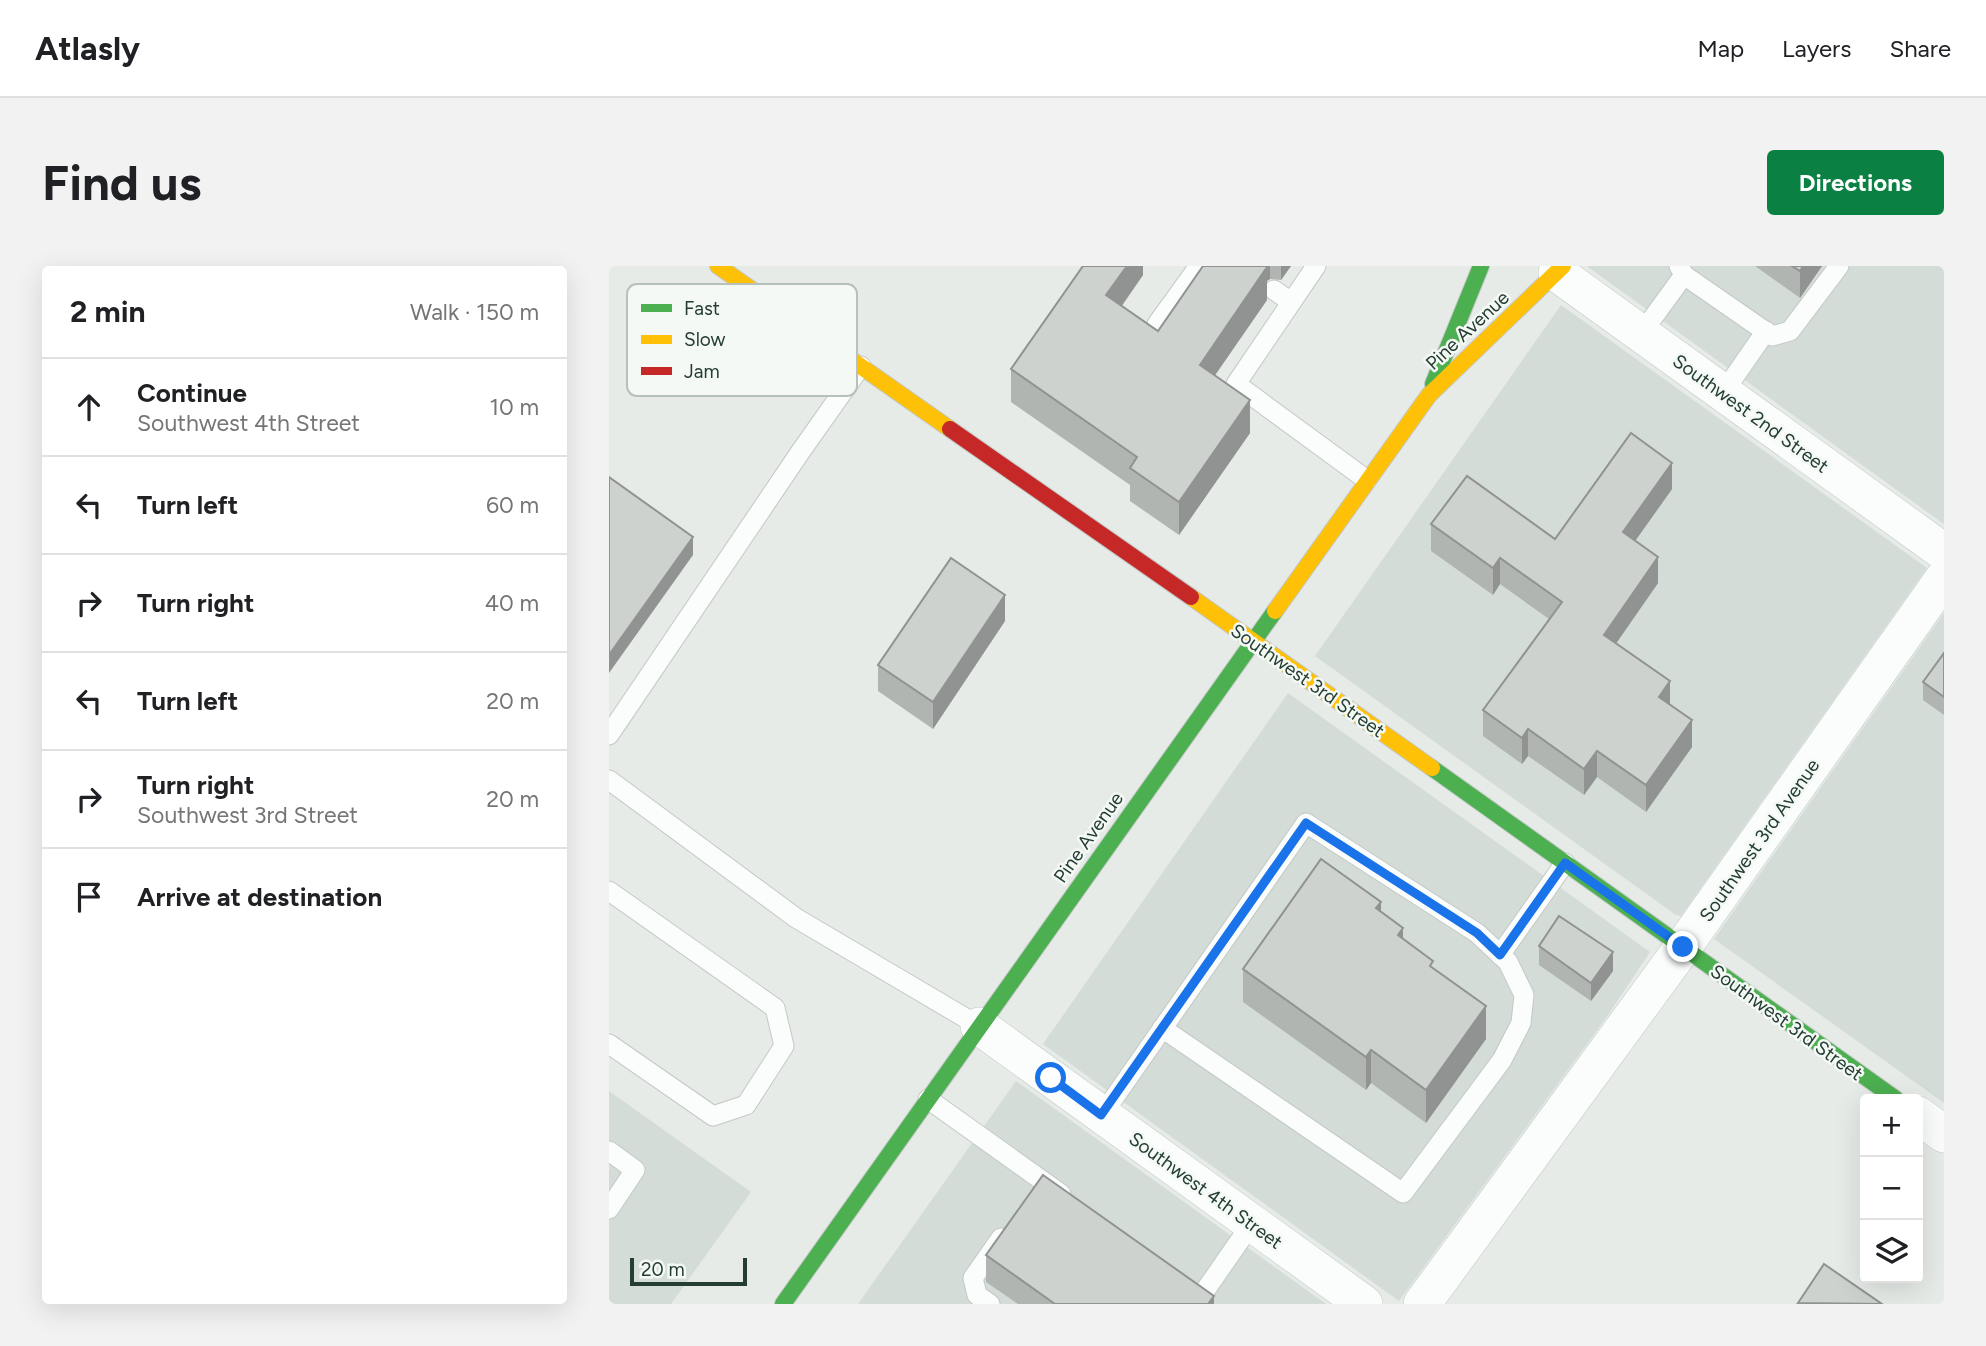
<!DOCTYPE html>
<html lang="en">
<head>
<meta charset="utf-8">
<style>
  body { margin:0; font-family:Figtree,sans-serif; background:#f2f2f2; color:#202124 }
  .controls { position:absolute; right:21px; bottom:21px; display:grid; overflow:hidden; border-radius:7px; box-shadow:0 7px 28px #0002 }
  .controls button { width:63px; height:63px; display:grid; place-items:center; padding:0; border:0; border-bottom:2px solid #e0e0e0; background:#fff; color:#202124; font:35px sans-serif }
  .scale { position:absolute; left:21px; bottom:18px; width:117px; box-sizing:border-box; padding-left:7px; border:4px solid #243e32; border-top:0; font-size:19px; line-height:24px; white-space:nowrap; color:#243e32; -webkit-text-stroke:5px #f5f9f6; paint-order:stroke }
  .stop { position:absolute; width:21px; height:21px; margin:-16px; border:5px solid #1a73e8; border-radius:50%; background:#fff }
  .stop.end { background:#1a73e8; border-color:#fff; box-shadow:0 2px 7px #0008 }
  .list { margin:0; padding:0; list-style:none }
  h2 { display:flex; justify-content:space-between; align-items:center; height:91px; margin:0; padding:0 28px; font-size:30px }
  h2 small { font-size:23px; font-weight:400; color:#757577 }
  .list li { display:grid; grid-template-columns:46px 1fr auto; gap:21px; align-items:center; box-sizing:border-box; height:98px; padding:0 28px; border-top:2px solid #e0e0e0 }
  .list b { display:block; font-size:26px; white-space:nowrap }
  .list p { margin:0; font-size:23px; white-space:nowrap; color:#757577 }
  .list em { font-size:23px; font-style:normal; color:#757577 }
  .icon { flex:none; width:38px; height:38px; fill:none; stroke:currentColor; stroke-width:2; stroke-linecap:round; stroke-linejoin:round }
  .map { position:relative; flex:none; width:1335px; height:1038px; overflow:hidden; border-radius:7px }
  header { display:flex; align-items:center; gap:42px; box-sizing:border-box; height:98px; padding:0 35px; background:#fff; border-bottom:2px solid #e0e0e0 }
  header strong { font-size:33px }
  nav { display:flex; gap:38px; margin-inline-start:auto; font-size:24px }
  .intro { display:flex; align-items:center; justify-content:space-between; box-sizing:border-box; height:168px; padding:0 42px }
  h1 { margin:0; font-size:49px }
  .button { padding:18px 32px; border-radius:7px; background:#0b8043; color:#fff; font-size:24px; font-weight:700 }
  main { display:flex; gap:42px; padding:0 42px }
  aside { flex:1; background:#fff; border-radius:7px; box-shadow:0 7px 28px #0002 }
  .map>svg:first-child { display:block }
  .built { fill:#d4dcd7 }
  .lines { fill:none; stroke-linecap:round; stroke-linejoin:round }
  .lane-casing { stroke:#c3c8c5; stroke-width:21 }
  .street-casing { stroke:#c3c8c5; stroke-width:38 }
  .fast-casing { stroke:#c2c8c5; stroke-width:18 }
  .slow-casing { stroke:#c2c8c5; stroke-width:18 }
  .jam-casing { stroke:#c2c8c5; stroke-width:18 }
  .lane { stroke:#fbfcfc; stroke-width:19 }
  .street { stroke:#fbfcfc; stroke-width:37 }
  .fast { stroke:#4caf50; stroke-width:16 }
  .slow { stroke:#ffc107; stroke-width:16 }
  .jam { stroke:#c62828; stroke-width:16 }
  .wall { fill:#b0b5b2 }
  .shaded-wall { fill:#909391 }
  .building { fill:#cdd2cf; stroke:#909391; stroke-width:2 }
  .route { stroke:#1a73e8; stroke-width:9 }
  .labels { text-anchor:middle; stroke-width:5; stroke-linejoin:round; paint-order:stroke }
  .street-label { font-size:19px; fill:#243e32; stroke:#f5f9f6 }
  .key { fill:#f5f9f6; stroke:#b6c1bb; stroke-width:2 }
  .key-label { font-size:19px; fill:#243e32 }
</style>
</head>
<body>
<header>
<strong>Atlasly</strong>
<nav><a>Map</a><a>Layers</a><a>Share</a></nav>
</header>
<div class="intro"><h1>Find us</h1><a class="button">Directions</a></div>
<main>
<aside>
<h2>2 min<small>Walk · 150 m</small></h2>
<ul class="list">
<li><svg class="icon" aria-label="ahead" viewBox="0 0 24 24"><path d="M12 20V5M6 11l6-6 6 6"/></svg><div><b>Continue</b><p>Southwest 4th Street</p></div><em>10 m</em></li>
<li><svg class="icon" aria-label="left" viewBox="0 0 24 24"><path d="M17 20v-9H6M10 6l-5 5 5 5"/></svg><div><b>Turn left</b></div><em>60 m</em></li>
<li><svg class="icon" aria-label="right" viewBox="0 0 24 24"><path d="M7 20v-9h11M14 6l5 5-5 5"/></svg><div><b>Turn right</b></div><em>40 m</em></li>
<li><svg class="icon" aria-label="left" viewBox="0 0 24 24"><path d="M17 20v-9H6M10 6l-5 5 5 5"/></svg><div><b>Turn left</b></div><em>20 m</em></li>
<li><svg class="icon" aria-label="right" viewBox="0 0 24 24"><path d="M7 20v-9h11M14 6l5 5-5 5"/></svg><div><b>Turn right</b><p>Southwest 3rd Street</p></div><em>20 m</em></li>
<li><svg class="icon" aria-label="arrive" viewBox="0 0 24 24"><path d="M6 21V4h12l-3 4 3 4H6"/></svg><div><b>Arrive at destination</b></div></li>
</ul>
</aside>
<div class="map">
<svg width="1335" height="1038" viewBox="0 0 1335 1038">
  <rect width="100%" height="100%" fill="#e6ebe8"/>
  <g class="built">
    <polygon points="979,0 1335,0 1335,258 979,1"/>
    <polygon points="952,39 1318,302 1072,650 1067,649 706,390"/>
    <polygon points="1335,347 1335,837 1105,673"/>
    <polygon points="679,427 1041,686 997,752 790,1035 434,778"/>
    <polygon points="407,815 717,1038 249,1038"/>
    <polygon points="0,825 142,926 62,1038 0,1038"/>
  </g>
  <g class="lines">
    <g class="lane-casing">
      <g id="lane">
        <polyline points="707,0 627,118 758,214"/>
        <polyline points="1070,0 1075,9 1163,70 1181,65 1230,0"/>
        <polyline points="665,24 682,36"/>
        <polyline points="548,58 590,0"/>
        <polyline points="1032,68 1075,9"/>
        <polyline points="1114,127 1157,65"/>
        <polyline points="0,469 192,185 252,100"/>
        <polyline points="0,514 187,652 370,760"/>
        <polyline points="0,625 166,742 175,780 137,839 104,850 0,778"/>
        <polyline points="891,689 956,597"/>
        <polyline points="319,833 452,928"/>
        <polyline points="493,849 697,557 868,667 899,696 915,729 912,757 893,794 794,927 553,762"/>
        <polyline points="0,885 26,904 0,943"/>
        <polyline points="593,1029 643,957"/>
        <polyline points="381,1038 368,1029 364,1012 392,972"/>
      </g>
    </g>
    <g class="street-casing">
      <g id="street">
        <polyline points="948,7 1335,286"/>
        <polyline points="370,760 755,1038"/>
        <polyline points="1309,849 1335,868"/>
        <polyline points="813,1038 1074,681 1335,312"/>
      </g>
    </g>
    <g class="fast-casing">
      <g id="fast">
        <polyline points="824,118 872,0"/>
        <polyline points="823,502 1287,833"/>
        <polyline points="174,1038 666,345"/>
      </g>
    </g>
    <g class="slow-casing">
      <g id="slow">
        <polyline points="109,0 341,163"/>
        <polyline points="582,331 823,502"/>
        <polyline points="666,345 820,129 954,0"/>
      </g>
    </g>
    <g class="jam-casing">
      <polyline id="jam" points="341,163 582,331"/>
    </g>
    <use href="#lane" class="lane"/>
    <use href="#street" class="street"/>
    <use href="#fast" class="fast"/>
    <use href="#slow" class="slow"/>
    <use href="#jam" class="jam"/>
  </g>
  <g class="wall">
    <polygon points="534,0 534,9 513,40 549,65 594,0 682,0 672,14 661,13 658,15 658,34 606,109 641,167 570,269 521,235 521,219 402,136 402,103"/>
    <polygon points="1146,0 1213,0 1191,32"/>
    <polygon points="1063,223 1026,275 1049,317 1007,377 1061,439 1083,481 1037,546 988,511 975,529 919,490 913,498 874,470 874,444 940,353 891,318 884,329 822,285 822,258 946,273"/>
    <polygon points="396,355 324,463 269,425 269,399"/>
    <polygon points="1335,387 1335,449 1314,434 1314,416"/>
    <polygon points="772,646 794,673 824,702 877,773 817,857 762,817 757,824 634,736 634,703"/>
    <polygon points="930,680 1004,705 982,735 930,699"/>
    <polygon points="377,989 605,1038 409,1038 377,1016"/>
  </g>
  <g class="shaded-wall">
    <polygon points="518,0 534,0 534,9 497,62 497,29"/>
    <polygon points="654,0 661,0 661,13 658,15 658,34 591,131 591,99"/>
    <polygon points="672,0 682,0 672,14"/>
    <polygon points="1194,0 1213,0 1191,32 1191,5"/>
    <polygon points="641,134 641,167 570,269 570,236"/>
    <polygon points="1063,197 1063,223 1014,292 1014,266"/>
    <polygon points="84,271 84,289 0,407 0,389"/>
    <polygon points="1049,291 1049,317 995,395 995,369"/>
    <polygon points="891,292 891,318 884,329 884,302"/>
    <polygon points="396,329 396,355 324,463 324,436"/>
    <polygon points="1061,415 1061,442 1050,431"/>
    <polygon points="1083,454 1083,481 1037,546 1037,519"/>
    <polygon points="919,463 919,490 913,498 913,472"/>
    <polygon points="988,485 988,511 975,529 975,503"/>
    <polygon points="772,636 772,669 767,642"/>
    <polygon points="794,662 794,694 789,669"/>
    <polygon points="1004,686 1004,705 982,735 982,717"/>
    <polygon points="877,740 877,773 817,857 817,824"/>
    <polygon points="762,784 762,817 757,824 757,791"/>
    <polygon points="605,1030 605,1038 599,1038"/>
  </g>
  <g class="building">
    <polygon points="474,0 518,0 497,29 549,65 594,0 657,0 658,1 591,99 641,134 570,236 521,202 528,191 402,103"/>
    <polygon points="1183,0 1194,0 1191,5"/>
    <polygon points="1022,167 1063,197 1014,266 1049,291 995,369 1061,415 1050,431 1083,454 1037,519 988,485 975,503 919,463 913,472 874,444 953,336 891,292 884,302 822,258 858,210 946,273"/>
    <polygon points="0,211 84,271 0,389"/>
    <polygon points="342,292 396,329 324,436 269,399"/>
    <polygon points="1335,387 1335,431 1314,416"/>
    <polygon points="712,593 772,636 767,642 794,662 789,669 824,695 821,700 877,740 817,824 762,784 757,791 634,703"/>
    <polygon points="950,650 1004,686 982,717 930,680"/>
    <polygon points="434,909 605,1030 599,1038 446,1038 377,989"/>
    <polygon points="1215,998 1273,1038 1189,1037"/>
  </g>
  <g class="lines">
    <polyline class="route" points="442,812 492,849 697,557 868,667 891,689 956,597 1074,681"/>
  </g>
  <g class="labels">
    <g class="street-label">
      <text transform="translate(858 64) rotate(-43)" y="7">Pine Avenue</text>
      <text transform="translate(1142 147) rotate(36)" y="7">Southwest 2nd Street</text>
      <text transform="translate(699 414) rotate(35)" y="7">Southwest 3rd Street</text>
      <text transform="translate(479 571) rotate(-55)" y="7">Pine Avenue</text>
      <text transform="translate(1150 574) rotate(-55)" y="7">Southwest 3rd Avenue</text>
      <text transform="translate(1178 756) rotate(36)" y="7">Southwest 3rd Street</text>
      <text transform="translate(597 924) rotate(36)" y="7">Southwest 4th Street</text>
    </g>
  </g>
  <rect x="18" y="18" width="230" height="112" rx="10" class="key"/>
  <rect x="32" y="38" width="31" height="8" fill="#4caf50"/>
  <rect x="32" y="69" width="31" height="9" fill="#ffc107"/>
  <rect x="32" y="101" width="31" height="8" fill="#c62828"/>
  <g class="key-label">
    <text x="75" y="49">Fast</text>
    <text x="75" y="80">Slow</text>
    <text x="75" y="112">Jam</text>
  </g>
</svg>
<div class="controls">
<button>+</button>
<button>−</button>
<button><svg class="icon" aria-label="layers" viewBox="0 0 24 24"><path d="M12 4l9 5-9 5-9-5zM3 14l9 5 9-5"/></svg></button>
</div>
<div class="scale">20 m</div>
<div class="stop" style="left:442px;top:812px"></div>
<div class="stop end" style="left:1074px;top:681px"></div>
</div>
</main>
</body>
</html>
